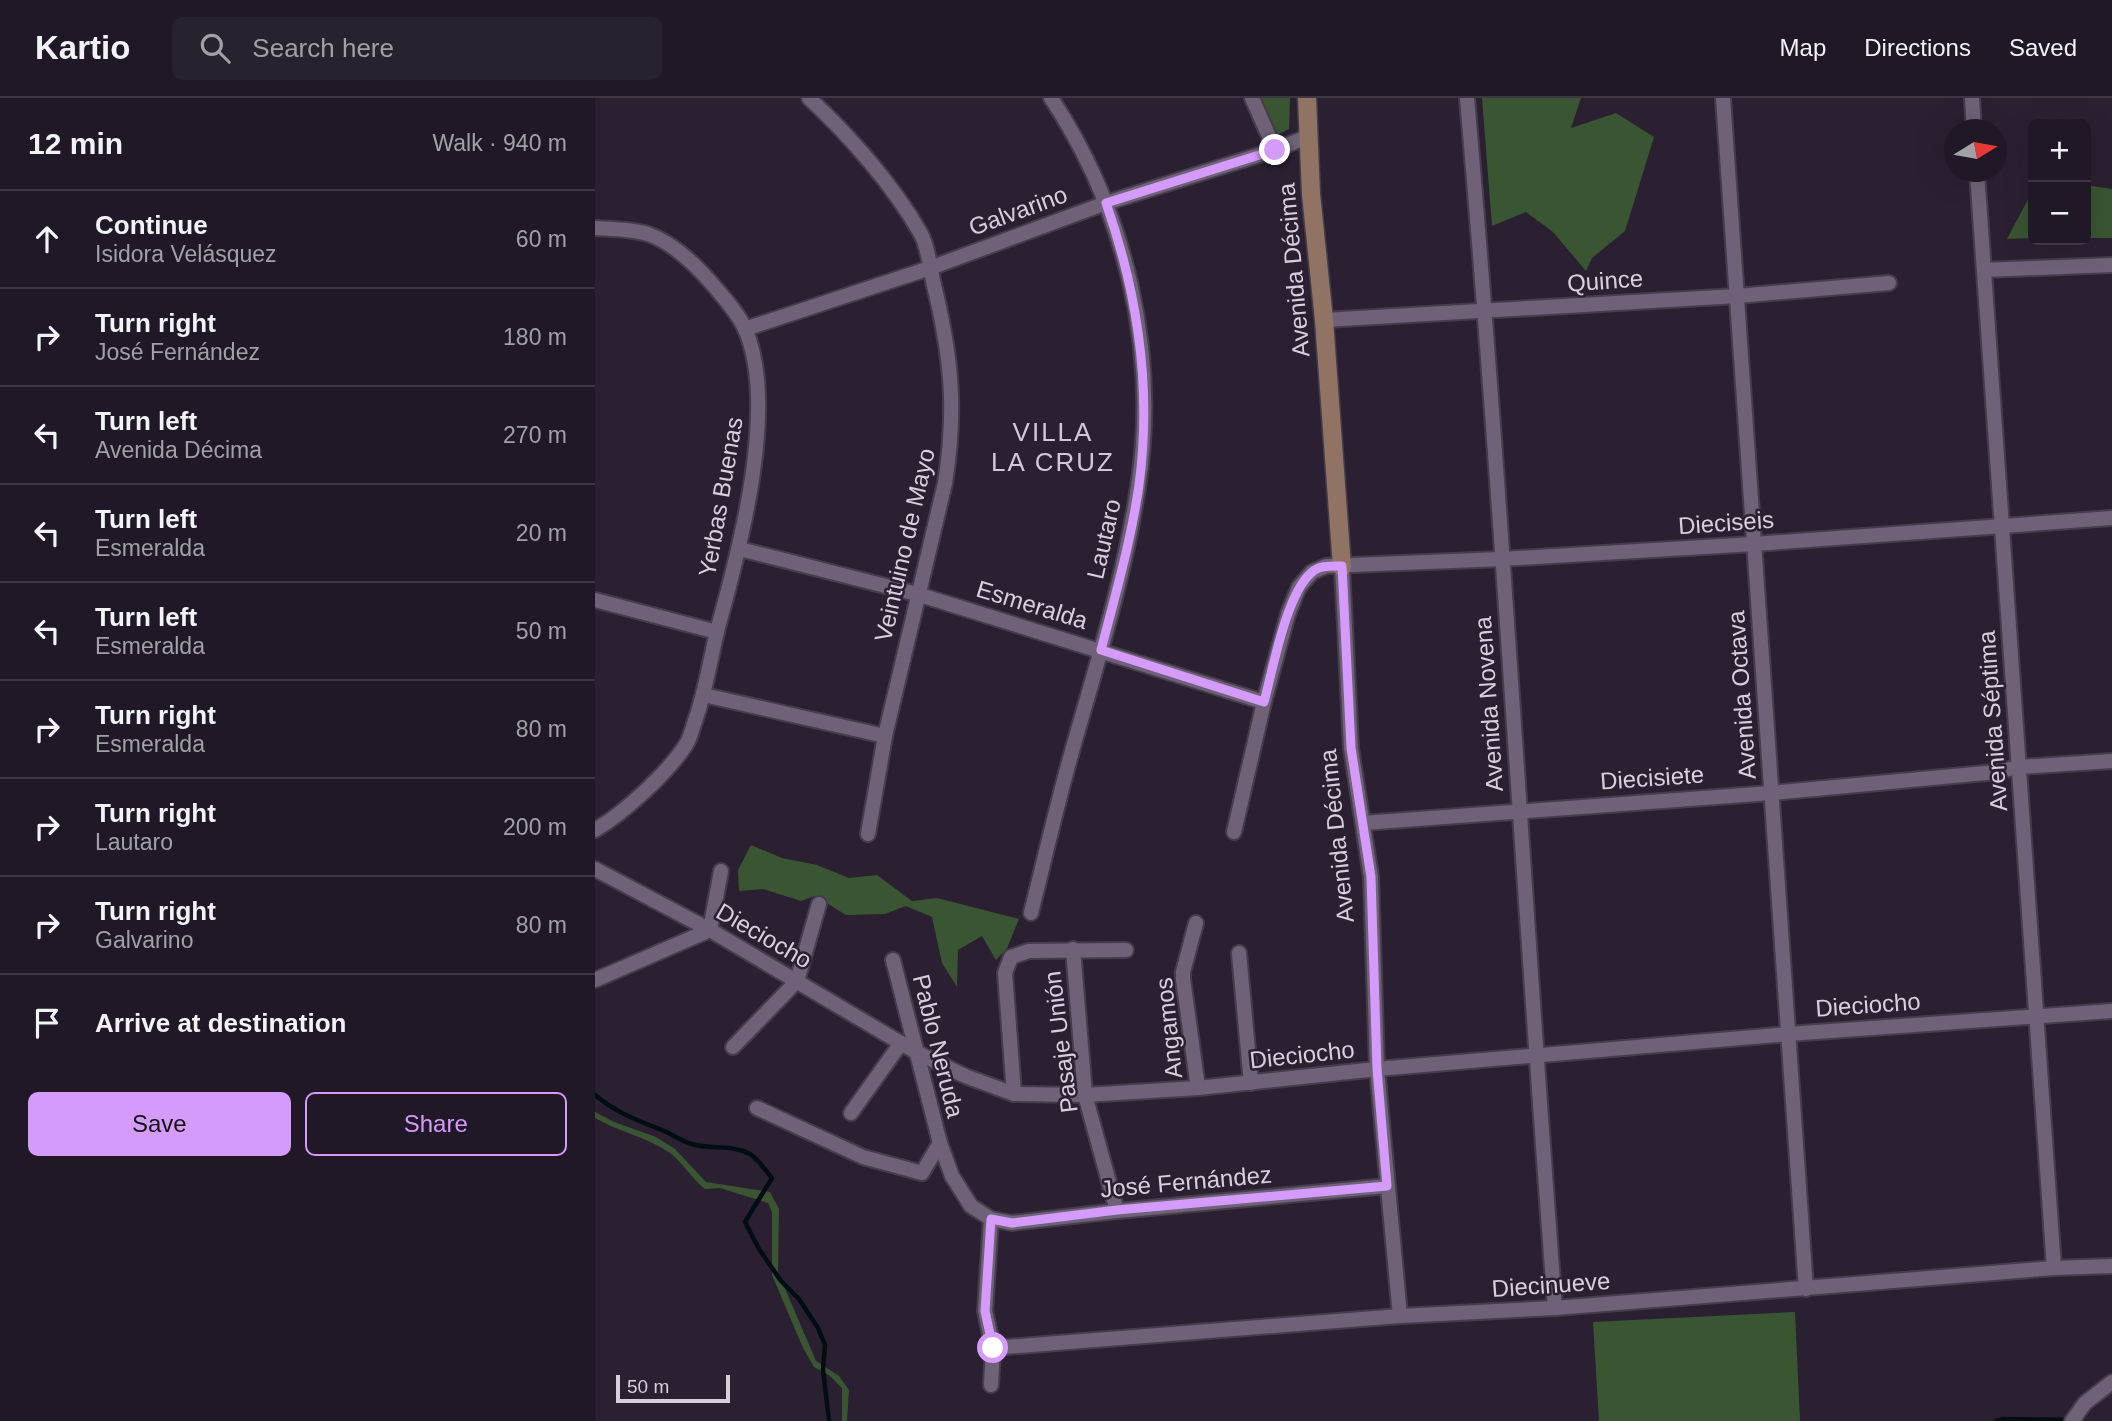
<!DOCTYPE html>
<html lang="en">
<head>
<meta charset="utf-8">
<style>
  body { margin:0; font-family:Arial,sans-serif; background:#28212e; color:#f1f3f6 }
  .controls { position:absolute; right:21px; top:21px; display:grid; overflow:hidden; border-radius:10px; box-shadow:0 7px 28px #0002 }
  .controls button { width:63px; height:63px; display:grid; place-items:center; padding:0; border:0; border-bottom:2px solid #3d3743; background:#201826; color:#f1f3f6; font:35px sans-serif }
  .compass { position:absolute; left:1349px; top:21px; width:63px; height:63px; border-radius:50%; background:#201826; box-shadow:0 7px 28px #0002; rotate:79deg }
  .scale { position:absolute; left:21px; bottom:18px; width:114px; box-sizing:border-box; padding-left:7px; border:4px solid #d7d0dc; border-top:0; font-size:19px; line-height:24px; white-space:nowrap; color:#d7d0dc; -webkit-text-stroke:5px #2b2032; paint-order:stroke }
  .stop { position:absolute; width:21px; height:21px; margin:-16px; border:5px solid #d59bfb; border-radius:50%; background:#fff }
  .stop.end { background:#d59bfb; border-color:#fff; box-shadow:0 2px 7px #0008 }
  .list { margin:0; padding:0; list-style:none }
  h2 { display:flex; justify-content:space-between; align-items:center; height:91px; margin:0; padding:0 28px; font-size:30px }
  h2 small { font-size:23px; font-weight:400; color:#a2a0a7 }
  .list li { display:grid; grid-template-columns:46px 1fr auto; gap:21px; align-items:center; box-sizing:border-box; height:98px; padding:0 28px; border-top:2px solid #3d3743 }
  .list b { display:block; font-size:26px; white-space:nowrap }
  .list p { margin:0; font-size:23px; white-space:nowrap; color:#a2a0a7 }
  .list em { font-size:23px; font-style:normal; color:#a2a0a7 }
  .actions { display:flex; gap:14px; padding:21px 28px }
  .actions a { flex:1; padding:16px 0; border:2px solid #d59bfb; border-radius:10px; text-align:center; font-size:24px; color:#d59bfb }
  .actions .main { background:#d59bfb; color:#111 }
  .icon { flex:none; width:38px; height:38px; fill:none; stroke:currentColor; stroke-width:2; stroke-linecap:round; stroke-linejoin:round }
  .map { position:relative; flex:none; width:1517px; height:1323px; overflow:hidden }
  header { display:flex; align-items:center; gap:42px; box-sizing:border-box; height:98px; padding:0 35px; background:#201826; border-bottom:2px solid #3d3743 }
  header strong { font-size:33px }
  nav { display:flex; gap:38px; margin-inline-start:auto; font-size:24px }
  .search { width:490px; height:63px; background:#28212e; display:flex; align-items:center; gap:18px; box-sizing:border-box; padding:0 24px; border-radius:10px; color:#a2a0a7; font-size:26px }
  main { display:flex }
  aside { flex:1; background:#201826 }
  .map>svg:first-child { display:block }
  .green { fill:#395532 }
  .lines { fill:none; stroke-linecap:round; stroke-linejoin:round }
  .stream { stroke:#000e13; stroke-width:4.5 }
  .street-casing { stroke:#463d4c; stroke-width:18 }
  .secondary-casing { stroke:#463d4c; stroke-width:21 }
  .street { stroke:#6f6278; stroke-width:14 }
  .secondary { stroke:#907362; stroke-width:18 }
  .route { stroke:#d59bfb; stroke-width:9 }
  .labels { text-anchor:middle; stroke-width:5; stroke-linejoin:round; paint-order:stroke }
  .street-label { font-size:24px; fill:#d7d0dc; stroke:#2b2032 }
  .neighbourhood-label { font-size:26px; letter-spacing:2px; fill:#d3c5dd; stroke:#2b2032 }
</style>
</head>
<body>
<header>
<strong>Kartio</strong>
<div class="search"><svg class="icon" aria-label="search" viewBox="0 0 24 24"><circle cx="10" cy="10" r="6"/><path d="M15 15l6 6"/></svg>Search here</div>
<nav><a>Map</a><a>Directions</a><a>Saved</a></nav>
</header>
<main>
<aside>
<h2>12 min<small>Walk · 940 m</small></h2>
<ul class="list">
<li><svg class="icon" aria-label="ahead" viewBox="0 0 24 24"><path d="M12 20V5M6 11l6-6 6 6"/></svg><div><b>Continue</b><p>Isidora Velásquez</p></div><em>60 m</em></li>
<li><svg class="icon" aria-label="right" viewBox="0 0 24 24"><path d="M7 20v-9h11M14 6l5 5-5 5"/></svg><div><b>Turn right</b><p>José Fernández</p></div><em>180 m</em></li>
<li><svg class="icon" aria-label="left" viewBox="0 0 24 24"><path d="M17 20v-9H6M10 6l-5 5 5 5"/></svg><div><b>Turn left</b><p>Avenida Décima</p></div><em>270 m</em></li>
<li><svg class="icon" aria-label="left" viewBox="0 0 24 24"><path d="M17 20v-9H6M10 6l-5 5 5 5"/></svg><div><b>Turn left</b><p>Esmeralda</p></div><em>20 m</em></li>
<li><svg class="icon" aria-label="left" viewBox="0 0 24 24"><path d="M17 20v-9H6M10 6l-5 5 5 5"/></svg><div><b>Turn left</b><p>Esmeralda</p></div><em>50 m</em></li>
<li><svg class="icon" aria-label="right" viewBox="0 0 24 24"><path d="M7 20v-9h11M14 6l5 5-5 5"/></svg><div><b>Turn right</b><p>Esmeralda</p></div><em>80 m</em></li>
<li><svg class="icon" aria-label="right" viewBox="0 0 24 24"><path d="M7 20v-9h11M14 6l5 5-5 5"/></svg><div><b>Turn right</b><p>Lautaro</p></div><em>200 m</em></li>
<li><svg class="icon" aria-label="right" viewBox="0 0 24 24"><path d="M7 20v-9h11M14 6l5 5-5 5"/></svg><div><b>Turn right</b><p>Galvarino</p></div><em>80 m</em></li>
<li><svg class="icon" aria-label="arrive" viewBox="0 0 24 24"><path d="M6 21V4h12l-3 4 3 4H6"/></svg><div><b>Arrive at destination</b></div></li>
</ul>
<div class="actions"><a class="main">Save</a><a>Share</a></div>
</aside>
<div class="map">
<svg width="1517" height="1323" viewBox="0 0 1517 1323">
  <rect width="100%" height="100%" fill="#2b2032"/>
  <g class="green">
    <polygon points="661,0 695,0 694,31 680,38"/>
    <polygon points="887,0 986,0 976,30 1021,15 1059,39 1030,133 997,160 991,173 958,134 931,114 897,128"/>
    <polygon points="1491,87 1517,91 1517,140 1491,140"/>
    <polygon points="1438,92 1438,140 1412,141"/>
    <polygon points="156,747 187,760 222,767 254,780 282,777 317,803 342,800 424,821 412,850 401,862 387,838 363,852 362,889 347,865 337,819 311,808 290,816 251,817 220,798 206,803 168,791 144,793 143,772"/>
    <path d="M0 1014 19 1024 61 1039 80 1051 111 1084 175 1094 184 1111 183 1174 221 1263 244 1278 254 1292 252 1323H247V1290L234 1277 219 1269 208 1250 177 1177V1114L173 1105 125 1090 110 1091C97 1081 88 1065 75 1055 52 1039 24 1034 0 1020Z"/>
    <polygon points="1200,1214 1205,1323 1004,1323 998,1224"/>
  </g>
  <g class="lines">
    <g class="stream">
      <path d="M0 997C22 1015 41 1022 67 1032 77 1036 86 1043 97 1046 116 1052 137 1046 155 1056 163 1061 171 1073 177 1080L150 1124 164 1151 186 1183 204 1201 223 1230 230 1247 228 1271 234 1323"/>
      <polyline points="1401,1323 1409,1321 1473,1322"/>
    </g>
    <g class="street-casing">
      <g id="street">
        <path d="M214 0C254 37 299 88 326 136 333 149 335 168 338 183 356 256 362 310 350 385L290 638 273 736"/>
        <polyline points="657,0 680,52"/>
        <path d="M872 0C907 403 929 807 960 1210"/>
        <polyline points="1128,0 1211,1191"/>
        <polyline points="1377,0 1379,32"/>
        <polyline points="1382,74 1459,1170"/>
        <path d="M0 130C16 131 37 131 53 136 79 145 101 167 119 188 130 201 143 215 150 231 183 305 146 446 125 522 116 555 112 588 101 620 98 628 96 638 92 645 74 674 29 715 0 732"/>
        <polyline points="1389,172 1517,167"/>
        <polyline points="729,222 1142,198 1294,185"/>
        <polyline points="150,231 335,170 511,105 680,52 712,39"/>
        <polyline points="145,451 322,496 669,604"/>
        <polyline points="747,469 756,650 776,779 782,971 805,1218"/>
        <polyline points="0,502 122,534"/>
        <polyline points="109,597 290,638"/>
        <polyline points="768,725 1176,695 1401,674 1424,669 1517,663"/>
        <polyline points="639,734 669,604 693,516 704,489 717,474 731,468 907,461 1159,446 1517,420"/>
        <polyline points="0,771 115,832 321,954 370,978 419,996 490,997 603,990 782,971 1193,936 1517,913"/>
        <path d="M436 815C450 759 463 702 479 646 503 562 530 476 543 389 564 255 531 113 456 0"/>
        <polyline points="601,825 588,874 588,881 603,990"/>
        <polyline points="478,851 490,997 522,1113"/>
        <polyline points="644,855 656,985"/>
        <polyline points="298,862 345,1045 357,1078 376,1108 396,1121 417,1125 522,1113 792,1088"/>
        <polyline points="0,882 115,832 126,773"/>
        <polyline points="138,949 202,883 224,806"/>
        <polyline points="419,996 410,875 416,859 434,853 531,852"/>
        <polyline points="162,1010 268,1059 327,1075 345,1045"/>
        <polyline points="256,1015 306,945"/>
        <polyline points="396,1121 390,1213 398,1250 396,1287"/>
        <polyline points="398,1250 805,1218 960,1210 1459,1170 1517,1168"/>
        <polyline points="1477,1323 1490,1305 1517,1284"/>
      </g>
    </g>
    <g class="secondary-casing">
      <polyline id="secondary" points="712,0 716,96 729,222 747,469"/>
    </g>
    <use href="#street" class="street"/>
    <use href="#secondary" class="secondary"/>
  </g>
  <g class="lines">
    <path class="route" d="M398 1250 390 1213 396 1121 417 1125 522 1112 792 1088 782 971 776 779 756 650 747 468C736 468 724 467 716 475 691 497 678 571 669 604L506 552C520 498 536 443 544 387 557 290 543 196 511 105L680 52"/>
  </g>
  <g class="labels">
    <g class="street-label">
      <text transform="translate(423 113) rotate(-20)" y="8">Galvarino</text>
      <text transform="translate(699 172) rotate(-95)" y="8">Avenida Décima</text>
      <text transform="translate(1010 183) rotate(-4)" y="8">Quince</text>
      <text transform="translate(126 399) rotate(-80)" y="8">Yerbas Buenas</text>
      <text transform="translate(1131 425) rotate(-4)" y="8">Dieciseis</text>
      <text transform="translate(509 441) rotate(-77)" y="8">Lautaro</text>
      <text transform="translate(310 447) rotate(-77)" y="8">Veintuino de Mayo</text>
      <text transform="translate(437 507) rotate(17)" y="8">Esmeralda</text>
      <text transform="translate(1147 597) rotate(-94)" y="8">Avenida Octava</text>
      <text transform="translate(894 606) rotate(-94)" y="8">Avenida Novena</text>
      <text transform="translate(1398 623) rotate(-94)" y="8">Avenida Séptima</text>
      <text transform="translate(1057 680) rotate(-4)" y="8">Diecisiete</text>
      <text transform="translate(742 738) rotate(-96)" y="8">Avenida Décima</text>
      <text transform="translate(169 838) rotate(30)" y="8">Dieciocho</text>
      <text transform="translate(1273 907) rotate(-4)" y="8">Dieciocho</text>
      <text transform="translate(574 930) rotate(-96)" y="8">Angamos</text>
      <text transform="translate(466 944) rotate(-97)" y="8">Pasaje Unión</text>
      <text transform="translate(343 948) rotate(76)" y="8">Pablo Neruda</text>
      <text transform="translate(707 957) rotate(-6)" y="8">Dieciocho</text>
      <text transform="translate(591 1084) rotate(-5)" y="8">José Fernández</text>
      <text transform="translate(956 1187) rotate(-4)" y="8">Diecinueve</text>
    </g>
    <g class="neighbourhood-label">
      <text x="458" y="343">VILLA<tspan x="458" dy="30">LA CRUZ</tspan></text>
    </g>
  </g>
</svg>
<div class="controls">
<button>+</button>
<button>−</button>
</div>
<svg class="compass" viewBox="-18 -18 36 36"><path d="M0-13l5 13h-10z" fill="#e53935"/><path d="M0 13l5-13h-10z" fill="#a2a0a7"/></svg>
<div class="scale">50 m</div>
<div class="stop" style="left:398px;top:1250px"></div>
<div class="stop end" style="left:680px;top:52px"></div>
</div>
</main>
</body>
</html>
